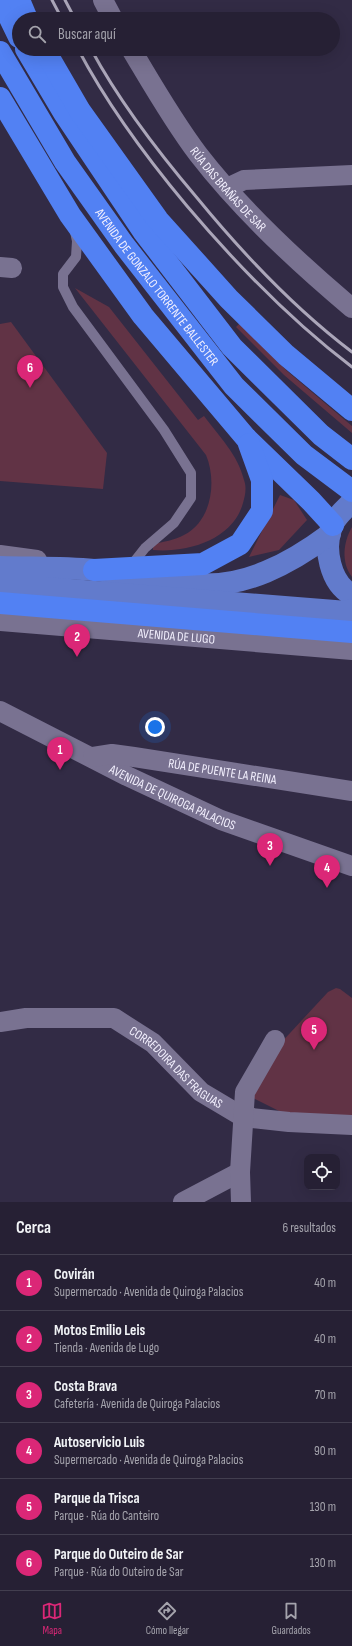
<!DOCTYPE html>
<html lang="es">
<head>
<meta charset="utf-8">
<style>
  body { margin:0; font-family:"Sofia Sans Condensed",sans-serif; background:#322d40; color:#f1f3f6 }
  .controls { position:absolute; right:12px; bottom:12px; display:grid; overflow:hidden; border-radius:8px; box-shadow:0 4px 16px #0002 }
  .controls button { width:36px; height:36px; display:grid; place-items:center; padding:0; border:0; border-bottom:1px solid #423e4f; background:#262034; color:#f1f3f6; font:20px sans-serif }
  .you { position:absolute; left:155px; top:727px; width:14px; height:14px; margin:-10px; border:3px solid #fff; border-radius:50%; background:#1a73e8; box-shadow:0 0 0 6px #1a73e833 }
  .badge { display:grid; place-items:center; width:26px; height:26px; border-radius:50%; background:#db2777; color:#fff; font-size:13px; font-weight:700 }
  .pin { position:absolute; translate:-50% -33px; filter:drop-shadow(0 1px 2px #0008) }
  .pin::after { content:''; position:absolute; top:21px; width:14px; height:12px; background:inherit; clip-path:polygon(0 0,100% 0,50% 100%) }
  .list { margin:0; padding:0; list-style:none }
  h2 { display:flex; justify-content:space-between; align-items:center; height:52px; margin:0; padding:0 16px; font-size:17px }
  h2 small { font-size:13px; font-weight:400; color:#a4a3ac }
  .list li { display:grid; grid-template-columns:26px 1fr auto; gap:12px; align-items:center; box-sizing:border-box; height:56px; padding:0 16px; border-top:1px solid #423e4f }
  .list b { display:block; font-size:15px; white-space:nowrap }
  .list p { margin:0; font-size:13px; white-space:nowrap; color:#a4a3ac }
  .list em { font-size:13px; font-style:normal; color:#a4a3ac }
  .icon { flex:none; width:22px; height:22px; fill:none; stroke:currentColor; stroke-width:2; stroke-linecap:round; stroke-linejoin:round }
  .map { position:relative; flex:none; width:352px; height:1202px; overflow:hidden }
  .search { position:absolute; background:#262034; box-shadow:0 4px 16px #0002; left:12px; right:12px; top:12px; height:44px; display:flex; align-items:center; gap:10px; box-sizing:border-box; padding:0 14px; border-radius:22px; color:#a4a3ac; font-size:15px }
  .sheet { height:388px; background:#262034 }
  nav { display:flex; justify-content:space-around; align-items:center; box-sizing:border-box; height:56px; border-top:1px solid #423e4f; background:#262034; font-size:11px; color:#a4a3ac }
  nav a { display:grid; justify-items:center; gap:2px }
  nav .on { color:#db2777 }
  .map>svg:first-child { display:block }
  .green { fill:#613345 }
  .lines { fill:none; stroke-linecap:round; stroke-linejoin:round }
  .lane { stroke:#797291; stroke-width:10 }
  .street { stroke:#797291; stroke-width:20 }
  .primary { stroke:#627bcc; stroke-width:22 }
  .highway { stroke:#5281f3; stroke-width:22 }
  .rail { stroke:#aba6b9; stroke-width:3 }
  .labels { text-anchor:middle; stroke-width:3.5; stroke-linejoin:round; paint-order:stroke }
  .street-label { font-size:13px; fill:#f3f0fe; stroke:#322b45 }
</style>
</head>
<body>
<div class="map">
<svg width="352" height="1202" viewBox="0 0 352 1202">
  <rect width="100%" height="100%" fill="#322b45"/>
  <g class="green">
    <path d="M75 288 109 307 198 420 204 416C219 436 238 455 244 480 247 488 245 496 243 503 233 540 187 553 153 550V544C163 542 175 540 184 535 212 521 217 481 206 455Z"/>
    <polygon points="11,322 107,453 103,489 0,481 0,324"/>
    <polygon points="240,323 287,371 352,426 352,433 284,375 236,327"/>
    <polygon points="280,495 294,500 307,520 279,550 249,557"/>
    <path d="M352 527V577C341 563 343 542 352 527Z"/>
    <polygon points="336,988 340,989 352,998 352,1116 283,1113 251,1097 278,1046 328,992"/>
  </g>
  <g class="lines">
    <polyline class="lane" points="75,232 77,241 76,257 63,274 63,287 73,307 164,430 191,473 191,498 174,523 145,548 130,567"/>
    <g class="street">
      <polyline points="103,0 113,19"/>
      <path id="s1" d="M131 49C152 84 173 121 198 154 242 211 296 261 352 308"/>
      <polyline points="227,188 244,180 352,175"/>
      <polyline points="0,267 12,268"/>
      <polyline points="0,555 37,560"/>
      <path id="s2" d="M0 621 352 650"/>
      <path id="s3" d="M0 711 127 776 221 820 352 866"/>
      <path id="s4" d="M93 757 112 754 134 757 352 791"/>
      <path id="s5" d="M0 1022 26 1018H114L153 1043 201 1092 243 1117 289 1122 352 1125"/>
      <polyline points="183,1202 240,1172"/>
      <polyline points="241,1202 240,1172 245,1092 275,1040"/>
    </g>
    <g class="primary">
      <path d="M352 502C345 509 336 516 332 526 323 548 330 583 352 595"/>
      <path d="M0 567C31 568 63 567 94 570 127 573 160 581 194 584 244 589 291 563 330 534"/>
      <polyline points="0,588 45,588 347,612 352,610"/>
    </g>
    <g class="highway">
      <polyline points="1,0 19,37"/>
      <polyline points="19,0 27,19"/>
      <polyline points="26,49 64,113 143,231 232,347 321,435 352,459"/>
      <polyline points="44,49 80,111 158,220 229,299 286,355 352,410"/>
      <path id="s6" d="M0 52 65 162 124 245 234 386 304 455 352 491"/>
      <polyline points="0,98 70,215 143,316 246,438 311,501 333,525"/>
      <polyline points="94,570 203,564 240,544 262,511 262,480 249,444"/>
      <polyline points="0,603 352,632"/>
    </g>
    <g class="rail">
      <polyline points="52,0 62,19"/>
      <polyline points="65,0 75,19"/>
      <path d="M78 49C108 106 146 157 187 206 237 265 290 320 352 367"/>
      <path d="M91 49C120 103 158 152 198 199 244 255 294 308 352 352"/>
    </g>
  </g>
  <g class="labels">
    <g class="street-label">
      <text dy="5" stroke="none"><textPath href="#s1" startOffset="171">RÚA DAS BRAÑAS DE SAR</textPath></text>
      <text dy="5" stroke="none"><textPath href="#s6" startOffset="283">AVENIDA DE GONZALO TORRENTE BALLESTER</textPath></text>
      <text dy="5" stroke="none"><textPath href="#s2" startOffset="177">AVENIDA DE LUGO</textPath></text>
      <text dy="5" stroke="none"><textPath href="#s4" startOffset="131">RÚA DE PUENTE LA REINA</textPath></text>
      <text dy="5" stroke="none"><textPath href="#s3" startOffset="193">AVENIDA DE QUIROGA PALACIOS</textPath></text>
      <text dy="5" stroke="none"><textPath href="#s5" startOffset="194">CORREDOIRA DAS FRAGUAS</textPath></text>
    </g>
  </g>
</svg>
<div class="controls">
<button><svg class="icon" aria-label="locate" viewBox="0 0 24 24"><circle cx="12" cy="12" r="6"/><path d="M12 2v4M12 18v4M2 12h4M18 12h4"/></svg></button>
</div>
<div class="you"></div>
<div class="pin badge" style="left:60px;top:770px">1</div>
<div class="pin badge" style="left:77px;top:657px">2</div>
<div class="pin badge" style="left:270px;top:866px">3</div>
<div class="pin badge" style="left:327px;top:888px">4</div>
<div class="pin badge" style="left:314px;top:1050px">5</div>
<div class="pin badge" style="left:30px;top:388px">6</div>
<div class="search"><svg class="icon" aria-label="search" viewBox="0 0 24 24"><circle cx="10" cy="10" r="6"/><path d="M15 15l6 6"/></svg>Buscar aquí</div>
</div>
<section class="sheet">
<h2>Cerca<small>6 resultados</small></h2>
<ul class="list">
<li><span class="badge">1</span><div><b>Covirán</b><p>Supermercado · Avenida de Quiroga Palacios</p></div><em>40 m</em></li>
<li><span class="badge">2</span><div><b>Motos Emilio Leis</b><p>Tienda · Avenida de Lugo</p></div><em>40 m</em></li>
<li><span class="badge">3</span><div><b>Costa Brava</b><p>Cafetería · Avenida de Quiroga Palacios</p></div><em>70 m</em></li>
<li><span class="badge">4</span><div><b>Autoservicio Luis</b><p>Supermercado · Avenida de Quiroga Palacios</p></div><em>90 m</em></li>
<li><span class="badge">5</span><div><b>Parque da Trisca</b><p>Parque · Rúa do Canteiro</p></div><em>130 m</em></li>
<li><span class="badge">6</span><div><b>Parque do Outeiro de Sar</b><p>Parque · Rúa do Outeiro de Sar</p></div><em>130 m</em></li>
</ul>
</section>
<nav>
<a class="on"><svg class="icon" aria-label="map" viewBox="0 0 24 24"><path d="M3 6l6-2 6 2 6-2v14l-6 2-6-2-6 2zM9 4v14M15 6v14"/></svg>Mapa</a>
<a><svg class="icon" aria-label="directions" viewBox="0 0 24 24"><path d="M12 3l9 9-9 9-9-9zM9 14v-3h6M13 9l2 2-2 2"/></svg>Cómo llegar</a>
<a><svg class="icon" aria-label="saved" viewBox="0 0 24 24"><path d="M7 4h10v16l-5-4-5 4z"/></svg>Guardados</a>
</nav>
</body>
</html>
